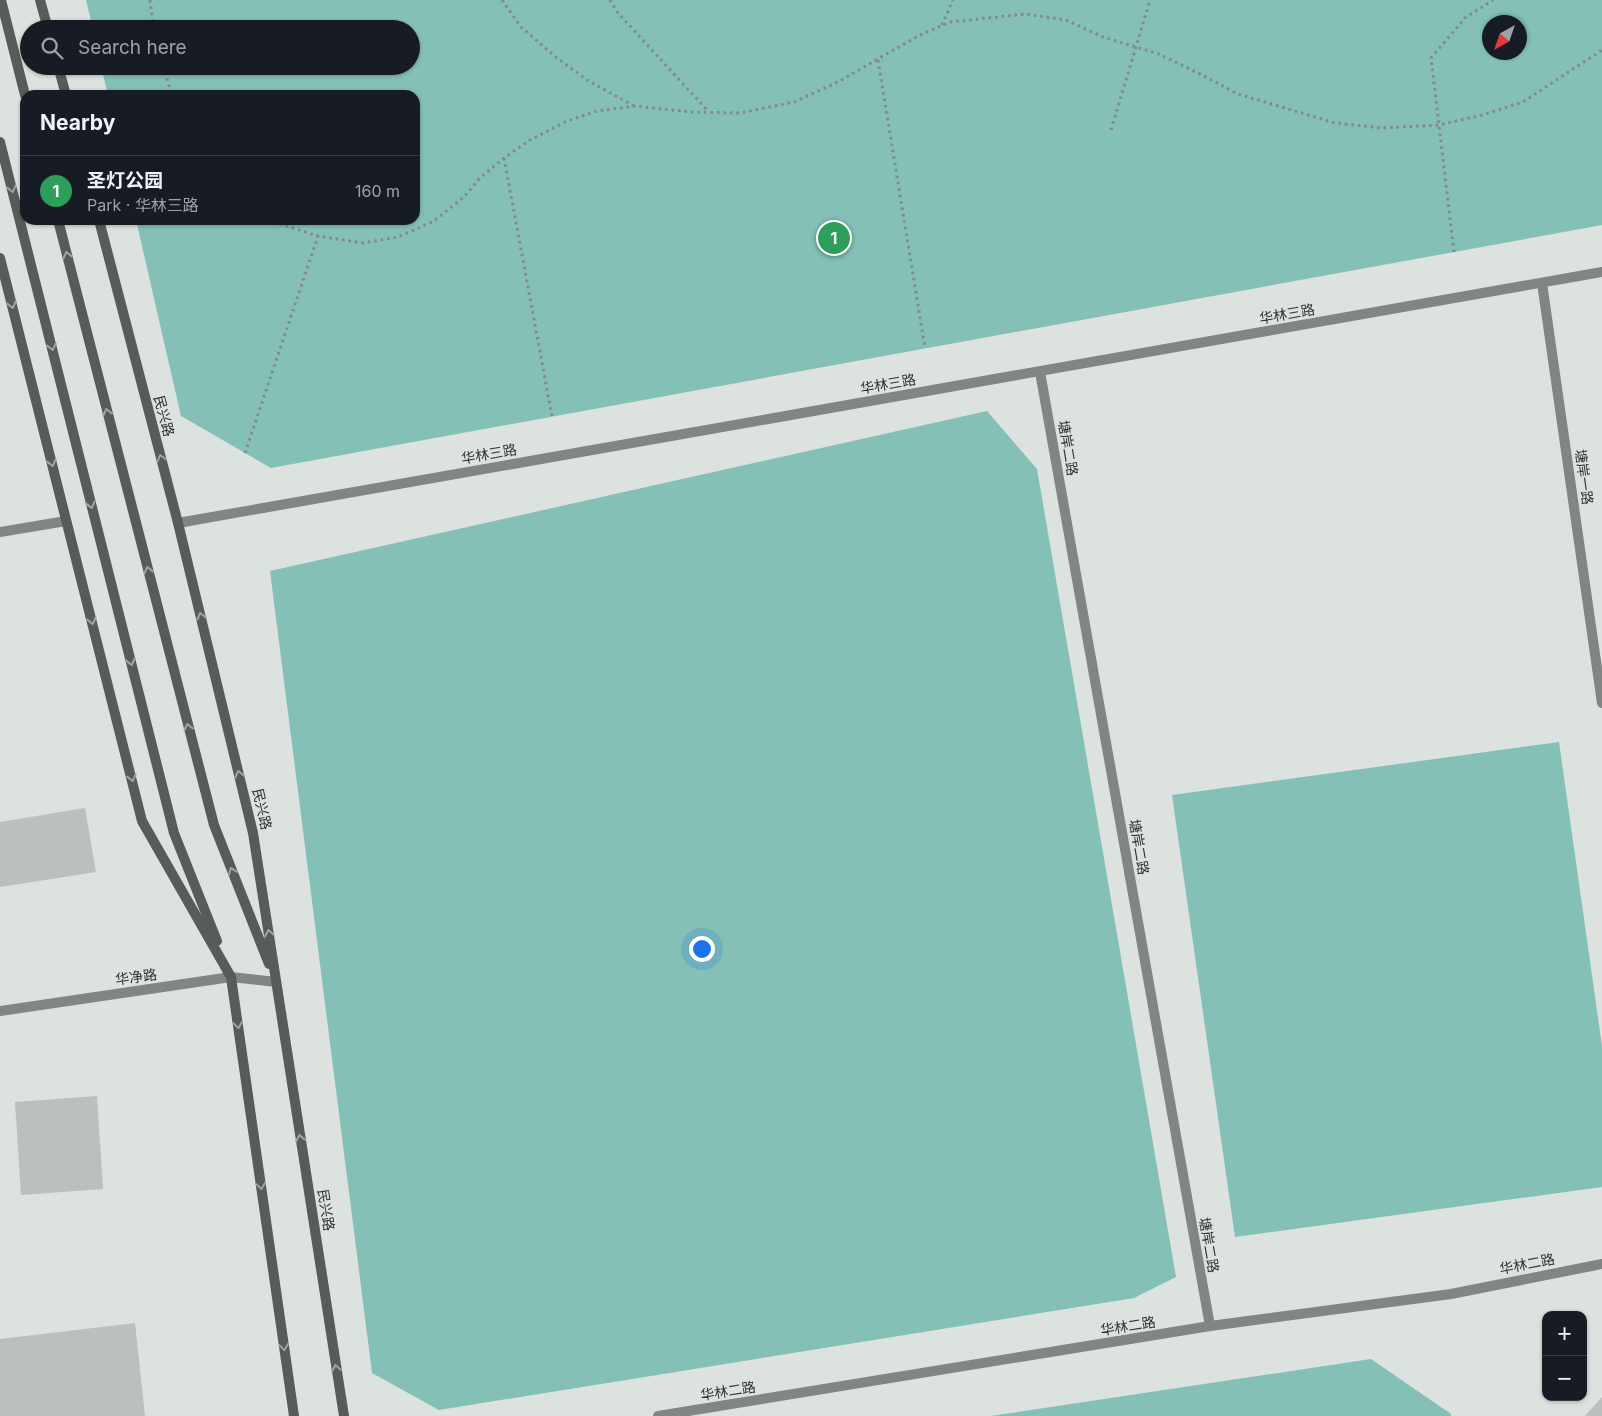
<!DOCTYPE html>
<html lang="en">
<head>
<meta charset="utf-8">
<style>
  body { margin:0; font-family:Inter,"Noto Sans SC",sans-serif; background:#20242c; color:#f1f3f6 }
  .controls { position:absolute; right:15px; bottom:15px; display:grid; overflow:hidden; border-radius:10px; box-shadow:0 1px 4px #0004 }
  .controls button { width:45px; height:45px; display:grid; place-items:center; padding:0; border:0; border-bottom:1px solid #363941; background:#171b24; color:#f1f3f6; font:25px sans-serif }
  .compass { position:absolute; left:1482px; top:15px; width:45px; height:45px; border-radius:50%; background:#171b24; box-shadow:0 1px 4px #0004; rotate:220deg }
  .you { position:absolute; left:701px; top:948px; width:18px; height:18px; margin:-12px; border:4px solid #fff; border-radius:50%; background:#1a73e8; box-shadow:0 0 0 8px #1a73e833 }
  .badge { display:grid; place-items:center; width:32px; height:32px; border-radius:50%; background:#c43922; color:#fff; font-size:16px; font-weight:700 }
  .pin { position:absolute; translate:-50% -50%; border:2px solid #fff; box-shadow:0 1px 5px #0006 }
  .list { margin:0; padding:0; list-style:none }
  h2 { display:flex; justify-content:space-between; align-items:center; height:65px; margin:0; padding:0 20px; font-size:21px }
  h2 small { font-size:16px; font-weight:400; color:#9ea1a6 }
  .list li { display:grid; grid-template-columns:32px 1fr auto; gap:15px; align-items:center; box-sizing:border-box; height:70px; padding:0 20px; border-top:1px solid #363941 }
  .list b { display:block; font-size:19px; white-space:nowrap }
  .list p { margin:0; font-size:16px; white-space:nowrap; color:#9ea1a6 }
  .list em { font-size:16px; font-style:normal; color:#9ea1a6 }
  .icon { flex:none; width:28px; height:28px; fill:none; stroke:currentColor; stroke-width:2; stroke-linecap:round; stroke-linejoin:round }
  .map { position:relative; flex:none; width:1602px; height:1416px; overflow:hidden }
  .search { position:absolute; background:#171b24; box-shadow:0 1px 4px #0004; left:20px; top:20px; width:400px; height:55px; display:flex; align-items:center; gap:12px; box-sizing:border-box; padding:0 18px; border-radius:28px; color:#9ea1a6; font-size:19px }
  .panel { position:absolute; background:#171b24; box-shadow:0 1px 4px #0004; left:20px; top:90px; width:400px; height:135px; border-radius:15px }
  .map>svg:first-child { display:block }
  .green { fill:#84c0b5; fill-rule:evenodd }
  .building { fill:#b9c0bf }
  .lines { fill:none; stroke-linecap:round; stroke-linejoin:round }
  .path { stroke:#848988; stroke-width:3; stroke-dasharray:2.5 4; stroke-linecap:butt }
  .street { stroke:#828585; stroke-width:10 }
  .secondary { stroke:#575b5a; stroke-width:10 }
  .path-bridge { stroke:#848988; stroke-width:3; stroke-dasharray:2.5 4; stroke-linecap:butt }
  .oneway { stroke:#a0a5a4 }
  .labels { text-anchor:middle; stroke-width:4; stroke-linejoin:round; paint-order:stroke }
  .street-label { font-size:14px; fill:#2f3231; stroke:#dbe2e0 }
</style>
</head>
<body>
<div class="map">
<svg width="1602" height="1416" viewBox="0 0 1602 1416">
  <rect width="100%" height="100%" fill="#dbe2e0"/>
  <g class="green">
    <path d="M86 0H1602V225L271 468 181 416 136 220H415V95H108L101 66H411V29H93ZM1520 22V52H1490V22Z"/>
    <polygon points="987,411 1037,469 1176,1277 1134,1298 439,1410 372,1373 270,571"/>
    <polygon points="1559,742 1602,1046 1602,1187 1235,1237 1172,795"/>
    <polygon points="1371,1359 1451,1414 1451,1416 991,1416"/>
  </g>
  <g class="building">
    <polygon points="85,808 96,872 0,887 0,822"/>
    <polygon points="97,1096 103,1189 21,1195 15,1102"/>
    <polygon points="135,1323 145,1416 0,1416 0,1339"/>
    <polygon points="1602,1397 1602,1416 1585,1416"/>
  </g>
  <g class="lines">
    <g class="path">
      <polyline points="150,0 154,29"/>
      <polyline points="502,0 521,27 557,58 587,80 634,106"/>
      <polyline points="610,0 618,13 708,111"/>
      <polyline points="942,25 953,0"/>
      <polyline points="878,60 925,348"/>
      <polyline points="163,66 172,95"/>
      <polyline points="504,158 552,416"/>
      <polyline points="274,220 280,224 318,236 363,243 398,237 434,221 464,197 480,178 504,158 530,140 567,121 597,111 635,106 691,112 740,113 794,102 838,82 918,36 950,22 1026,14 1066,20 1103,37 1159,54 1198,73 1238,94 1335,123 1383,128 1439,125 1482,115 1523,102 1602,50"/>
      <polyline points="1454,252 1431,58 1465,18 1493,0"/>
      <polyline points="245,453 318,236"/>
    </g>
    <g class="street">
      <polyline points="1542,283 1602,703"/>
      <polyline points="1040,372 1210,1326"/>
      <polyline points="178,523 1602,272"/>
      <polyline points="0,532 66,521"/>
      <polyline points="0,1011 231,977 276,982"/>
      <polyline points="658,1416 1210,1326 1451,1294 1602,1264"/>
    </g>
    <g class="secondary">
      <polyline points="1,0 25,95"/>
      <polyline points="40,0 48,29"/>
      <polyline points="58,66 66,95"/>
      <polyline points="0,142 174,833 217,941"/>
      <polyline points="58,220 214,825 269,964"/>
      <polyline points="99,220 178,523 253,833 344,1416"/>
      <polyline points="0,258 142,821 231,977 294,1416"/>
    </g>
    <polyline class="path-bridge" points="1111,130 1150,0"/>
  </g>
  <defs><path id="oneway-chevron" d="M-2-3.5L2.5 0L-2 3.5" fill="none" stroke-width="1.6" stroke-linecap="round" stroke-linejoin="round" transform="scale(1.25)"/></defs>
  <g class="oneway">
    <use href="#oneway-chevron" transform="translate(12 189) rotate(76)"/>
    <use href="#oneway-chevron" transform="translate(67 255) rotate(-104)"/>
    <use href="#oneway-chevron" transform="translate(12 305) rotate(76)"/>
    <use href="#oneway-chevron" transform="translate(52 347) rotate(76)"/>
    <use href="#oneway-chevron" transform="translate(107 412) rotate(-104)"/>
    <use href="#oneway-chevron" transform="translate(161 458) rotate(-105)"/>
    <use href="#oneway-chevron" transform="translate(52 463) rotate(76)"/>
    <use href="#oneway-chevron" transform="translate(91 505) rotate(76)"/>
    <use href="#oneway-chevron" transform="translate(148 570) rotate(-104)"/>
    <use href="#oneway-chevron" transform="translate(201 616) rotate(-104)"/>
    <use href="#oneway-chevron" transform="translate(92 621) rotate(76)"/>
    <use href="#oneway-chevron" transform="translate(131 662) rotate(76)"/>
    <use href="#oneway-chevron" transform="translate(188 727) rotate(-104)"/>
    <use href="#oneway-chevron" transform="translate(239 774) rotate(-104)"/>
    <use href="#oneway-chevron" transform="translate(132 778) rotate(76)"/>
    <use href="#oneway-chevron" transform="translate(232 871) rotate(-112)"/>
    <use href="#oneway-chevron" transform="translate(269 933) rotate(-99)"/>
    <use href="#oneway-chevron" transform="translate(238 1025) rotate(82)"/>
    <use href="#oneway-chevron" transform="translate(300 1138) rotate(-99)"/>
    <use href="#oneway-chevron" transform="translate(261 1186) rotate(82)"/>
    <use href="#oneway-chevron" transform="translate(284 1347) rotate(82)"/>
    <use href="#oneway-chevron" transform="translate(336 1368) rotate(-99)"/>
  </g>
  <g class="labels">
    <g class="street-label">
      <text transform="translate(1287 314) rotate(-10)" y="5">华林三路</text>
      <text transform="translate(888 384) rotate(-10)" y="5">华林三路</text>
      <text transform="translate(164 416) rotate(75)" y="5">民兴路</text>
      <text transform="translate(1068 448) rotate(80)" y="5">塘岸二路</text>
      <text transform="translate(489 454) rotate(-10)" y="5">华林三路</text>
      <text transform="translate(1584 477) rotate(82)" y="5">塘岸一路</text>
      <text transform="translate(262 809) rotate(77)" y="5">民兴路</text>
      <text transform="translate(1139 847) rotate(80)" y="5">塘岸二路</text>
      <text transform="translate(136 977) rotate(-8)" y="5">华净路</text>
      <text transform="translate(326 1210) rotate(81)" y="5">民兴路</text>
      <text transform="translate(1209 1245) rotate(80)" y="5">塘岸二路</text>
      <text transform="translate(1527 1264) rotate(-11)" y="5">华林二路</text>
      <text transform="translate(1128 1326) rotate(-9)" y="5">华林二路</text>
      <text transform="translate(728 1391) rotate(-9)" y="5">华林二路</text>
    </g>
  </g>
</svg>
<div class="controls">
<button>+</button>
<button>−</button>
</div>
<svg class="compass" viewBox="-18 -18 36 36"><path d="M0-13l5 13h-10z" fill="#e53935"/><path d="M0 13l5-13h-10z" fill="#9ea1a6"/></svg>
<div class="you"></div>
<div class="pin badge" style="left:834px;top:238px;background:#2e9e5b">1</div>
<div class="search"><svg class="icon" aria-label="search" viewBox="0 0 24 24"><circle cx="10" cy="10" r="6"/><path d="M15 15l6 6"/></svg>Search here</div>
<section class="panel">
<h2>Nearby<small></small></h2>
<ul class="list">
<li><span class="badge" style="background:#2e9e5b">1</span><div><b>圣灯公园</b><p>Park · 华林三路</p></div><em>160 m</em></li>
</ul>
</section>
</div>
</body>
</html>
